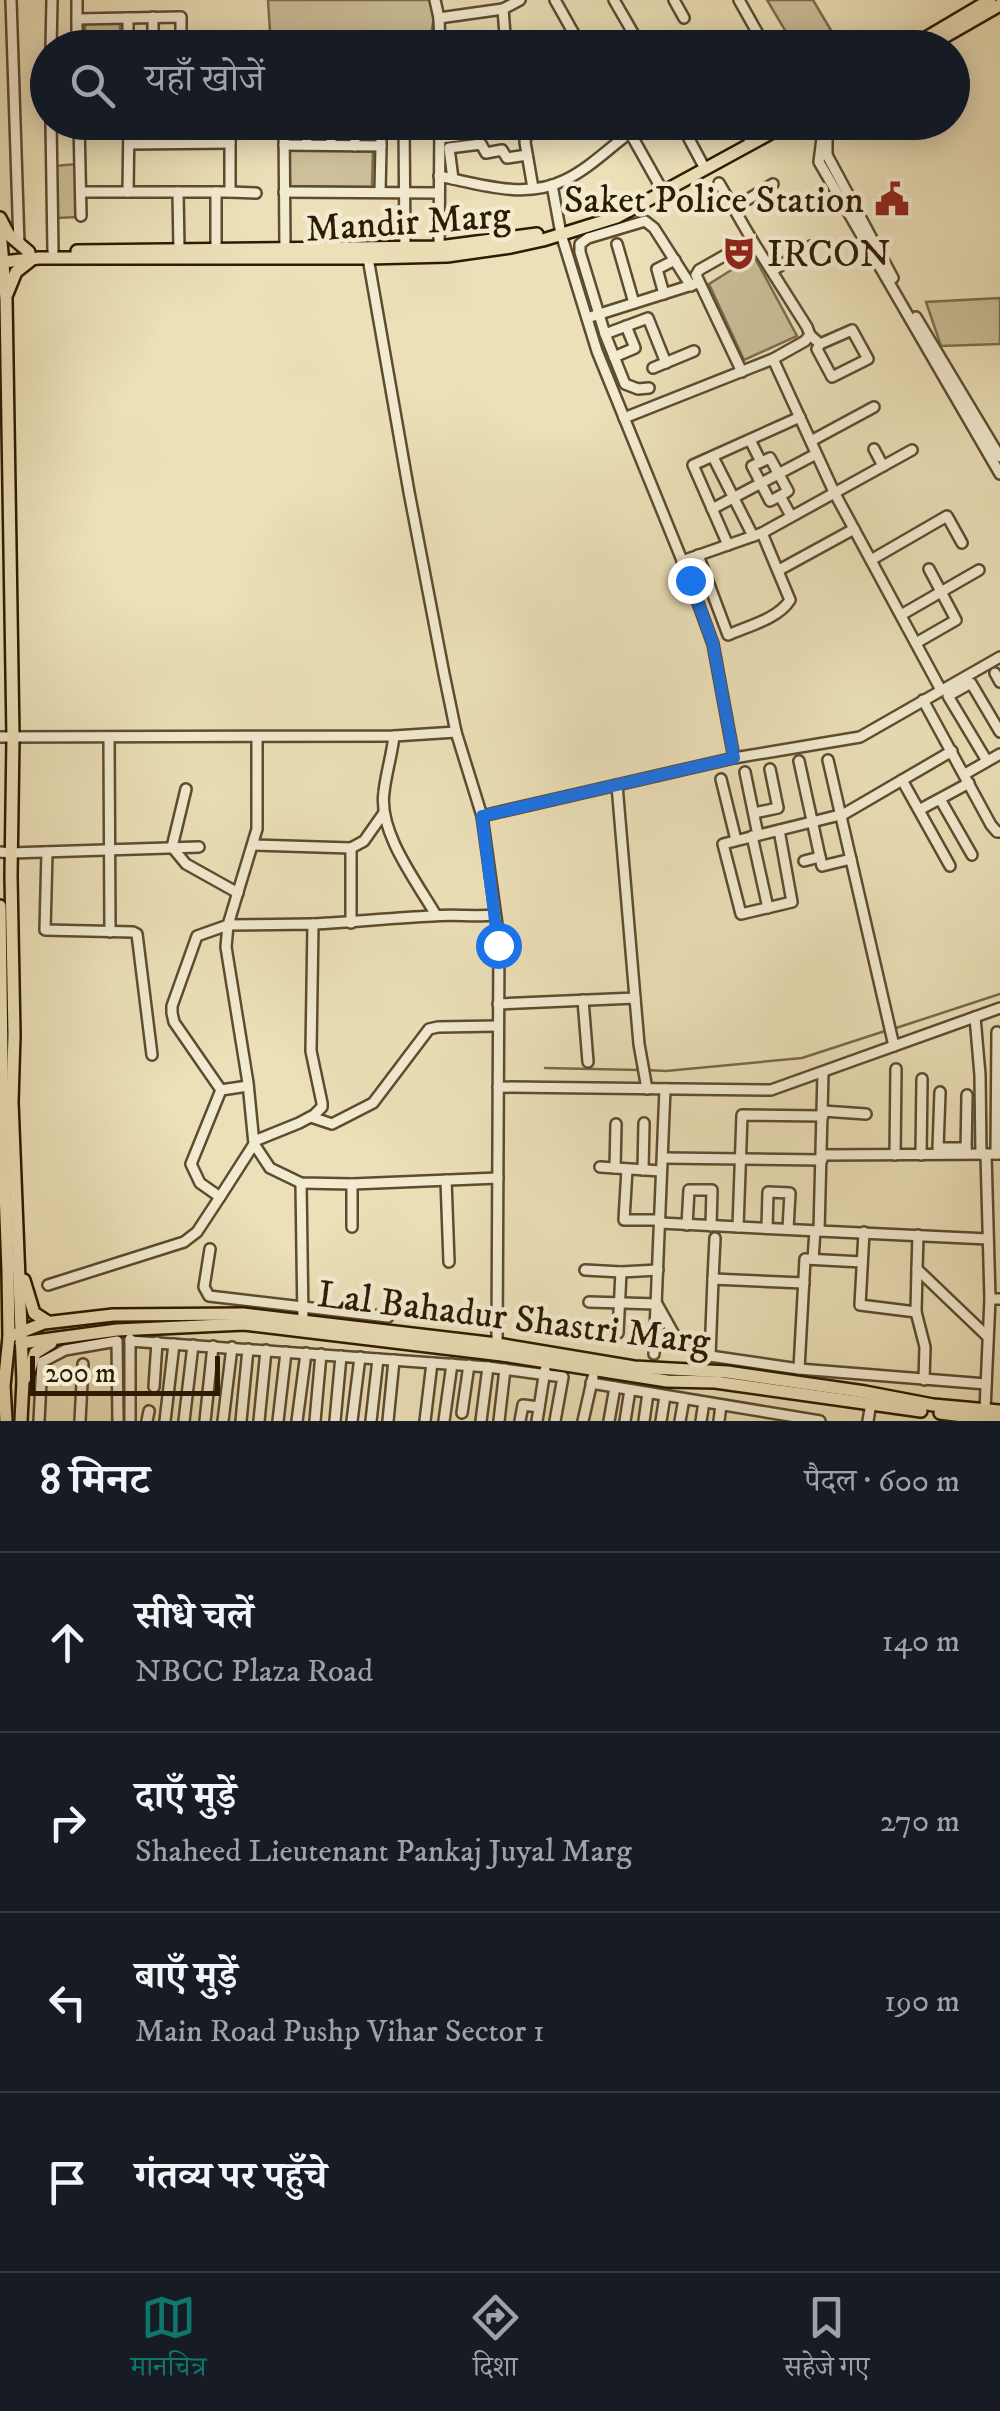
<!DOCTYPE html>
<html lang="hi">
<head>
<meta charset="utf-8">
<style>
  body { margin:0; font-family:"IM FELL DW Pica","Noto Serif Devanagari",serif; background:#242831; color:#f1f3f6 }
  .scale { position:absolute; left:30px; bottom:25px; width:190px; box-sizing:border-box; padding-left:10px; border:5px solid #2d1b02; border-top:0; font-size:28px; line-height:35px; white-space:nowrap; color:#2d1b02; -webkit-text-stroke:8px #f3ebd1; paint-order:stroke }
  .stop { position:absolute; width:30px; height:30px; margin:-22px; border:8px solid #1a73e8; border-radius:50%; background:#fff }
  .stop.end { background:#1a73e8; border-color:#fff; box-shadow:0 2px 10px #0008 }
  .list { margin:0; padding:0; list-style:none }
  h2 { display:flex; justify-content:space-between; align-items:center; height:130px; margin:0; padding:0 40px; font-size:42px }
  h2 small { font-size:32px; font-weight:400; color:#9ea1a6 }
  .list li { display:grid; grid-template-columns:65px 1fr auto; gap:30px; align-items:center; box-sizing:border-box; height:180px; padding:0 40px; border-top:2px solid #363941 }
  .list b { display:block; font-size:38px; white-space:nowrap }
  .list p { margin:0; font-size:32px; white-space:nowrap; color:#9ea1a6 }
  .list em { font-size:32px; font-style:normal; color:#9ea1a6 }
  .icon { flex:none; width:55px; height:55px; fill:none; stroke:currentColor; stroke-width:2; stroke-linecap:round; stroke-linejoin:round }
  .map { position:relative; flex:none; width:1000px; height:1421px; overflow:hidden }
  .search { position:absolute; background:#171b24; box-shadow:0 5px 25px #0003; left:30px; right:30px; top:30px; height:110px; display:flex; align-items:center; gap:25px; box-sizing:border-box; padding:0 35px; border-radius:55px; color:#9ea1a6; font-size:38px }
  .sheet { height:850px; background:#171b24 }
  nav { display:flex; justify-content:space-around; align-items:center; box-sizing:border-box; height:140px; border-top:2px solid #363941; background:#171b24; font-size:28px; color:#9ea1a6 }
  nav a { display:grid; justify-items:center; gap:5px }
  nav .on { color:#0f766e }
  .map>svg:first-child { display:block }
  .green { fill:#ccbf99; stroke:#7c6d4e; stroke-width:2.5 }
  .lines { fill:none; stroke-linecap:round; stroke-linejoin:round }
  .stream { stroke:#79694a; stroke-width:2.5 }
  .minor-casing { stroke:#5d4c30; stroke-width:14 }
  .major-casing { stroke:#2d1b02; stroke-width:16 }
  .minor { stroke:#f3ebd1; stroke-width:9 }
  .major { stroke:#ece0b8; stroke-width:11 }
  .route { stroke:#1a73e8; stroke-width:12 }
  .labels { text-anchor:middle; stroke-width:9; stroke-linejoin:round; paint-order:stroke }
  .poi-label { font-size:38px; fill:#2d1b02; stroke:#f3ebd1; text-anchor:end }
  .street-label { font-size:38px; fill:#2d1b02; stroke:#f3ebd1 }
</style>
</head>
<body>
<div class="map">
<svg width="1000" height="1421" viewBox="0 0 1000 1421">
  <rect width="100%" height="100%" fill="#ece0b8"/>
  <filter id="stains"><feTurbulence type="fractalNoise" baseFrequency=".002" numOctaves="4"/><feColorMatrix values="0 0 0 0 .2 0 0 0 0 .09 0 0 0 0 .02 0 0 0 .5 -.17"/></filter>
  <radialGradient id="worn" r=".72"><stop offset=".6" stop-color="#630" stop-opacity="0"/><stop offset="1" stop-color="#630" stop-opacity=".3"/></radialGradient>
  <g class="green">
    <polygon points="268,0 430,0 434,17 429,47 271,47"/>
    <polygon points="767,0 813,0 841,47 795,47"/>
    <polygon points="120,23 120,47 85,47 85,24"/>
    <polygon points="289,150 373,151 372,187 290,186"/>
    <polygon points="77,164 78,217 57,218 55,166"/>
    <polygon points="754,256 797,336 744,360 709,284"/>
    <polygon points="1000,298 1000,344 941,346 926,302"/>
  </g>
  <g class="lines">
    <g class="stream">
      <polyline points="896,1028 1000,994"/>
      <polyline points="545,1068 638,1070"/>
      <polyline points="646,1070 666,1071 802,1058 888,1030"/>
    </g>
    <g class="minor-casing">
      <g id="minor">
        <polyline points="11,0 19,244"/>
        <polyline points="77,0 77,48"/>
        <polyline points="435,0 439,18 440,48"/>
        <polyline points="555,0 582,48"/>
        <polyline points="614,0 640,45"/>
        <polyline points="674,0 684,18"/>
        <polyline points="739,0 766,48"/>
        <polyline points="503,9 506,48"/>
        <polyline points="153,17 153,48"/>
        <polyline points="128,18 128,48"/>
        <polyline points="439,18 503,9 520,0"/>
        <polyline points="77,19 181,17 181,48"/>
        <polyline points="697,42 700,48"/>
        <polyline points="51,48 52,0"/>
        <polyline points="51,122 53,251"/>
        <polyline points="79,122 81,216"/>
        <polyline points="284,122 285,248"/>
        <polyline points="306,122 307,145"/>
        <polyline points="381,122 381,146"/>
        <polyline points="404,122 405,248"/>
        <polyline points="624,122 661,188"/>
        <polyline points="680,122 703,165"/>
        <polyline points="740,122 749,139"/>
        <polyline points="824,122 819,162 1000,474"/>
        <polyline points="440,138 508,130 508,122"/>
        <polyline points="827,140 827,155 893,278"/>
        <polyline points="151,143 153,122"/>
        <polyline points="179,143 179,122"/>
        <polyline points="129,144 230,143"/>
        <polyline points="284,145 381,146 380,192"/>
        <polyline points="331,145 331,122"/>
        <polyline points="355,146 355,122"/>
        <path d="M439 176C479 184 525 200 565 180 586 170 604 153 623 138"/>
        <polyline points="453,179 449,148 481,144 486,153 502,150 507,158 527,155"/>
        <polyline points="719,183 752,240"/>
        <polyline points="552,185 561,234 597,351 686,570 713,644 734,758"/>
        <path d="M533 188 525 142 526 135C542 129 563 133 576 122"/>
        <polyline points="81,192 230,192 230,122"/>
        <polyline points="128,192 129,122"/>
        <polyline points="178,192 179,249"/>
        <polyline points="230,192 256,193"/>
        <polyline points="284,192 439,193"/>
        <polyline points="734,208 773,184"/>
        <polyline points="617,244 634,303"/>
        <polyline points="216,249 216,192"/>
        <polyline points="439,250 440,122"/>
        <polyline points="368,258 409,492 444,674 456,732 482,816 499,939 497,1344"/>
        <polyline points="772,271 811,246"/>
        <polyline points="664,294 657,269 675,260"/>
        <polyline points="916,317 1000,457"/>
        <polyline points="587,318 695,284"/>
        <polyline points="605,334 625,384 638,389 649,388"/>
        <polyline points="614,357 635,348 626,326"/>
        <polyline points="773,359 834,492 941,690"/>
        <polyline points="666,363 648,318 605,334 580,252 580,244 588,238 645,221 654,228 691,286"/>
        <polyline points="653,368 694,351"/>
        <polyline points="742,372 696,275 699,270 752,240 807,327 810,335 820,344 817,349 832,377 868,359 852,330 820,344"/>
        <polyline points="624,418 773,359 805,341 810,335"/>
        <polyline points="750,440 761,462 770,458 788,491 780,496 791,516"/>
        <polyline points="811,441 874,407"/>
        <polyline points="874,449 883,466"/>
        <polyline points="713,457 753,536"/>
        <polyline points="761,462 752,466 770,501 780,496"/>
        <polyline points="712,509 816,454"/>
        <polyline points="728,545 693,465 800,417"/>
        <path d="M698 555 728 635C748 626 778 619 790 600L762 533"/>
        <polyline points="871,560 947,516 962,543"/>
        <polyline points="682,561 762,533 912,450"/>
        <polyline points="779,570 854,529"/>
        <polyline points="901,615 979,570"/>
        <polyline points="916,643 956,620 929,569"/>
        <polyline points="995,673 1000,682"/>
        <polyline points="923,700 991,825 997,832 1000,832"/>
        <path d="M394 736C392 755 386 773 384 792 378 832 416 881 436 915"/>
        <polyline points="0,737 394,736 456,732"/>
        <polyline points="109,737 110,932"/>
        <polyline points="828,760 894,1046"/>
        <polyline points="799,761 822,866 851,859"/>
        <polyline points="987,761 948,696 971,683 1000,732"/>
        <polyline points="745,772 758,835"/>
        <polyline points="965,774 1000,754"/>
        <polyline points="721,779 736,840"/>
        <polyline points="902,780 950,866"/>
        <polyline points="186,789 172,847 186,864 238,893"/>
        <polyline points="940,799 972,855"/>
        <polyline points="919,810 969,783"/>
        <polyline points="754,813 778,808 770,769"/>
        <polyline points="482,816 734,758 860,737 1000,657"/>
        <polyline points="779,830 792,902 741,914 723,844 844,814 952,751"/>
        <polyline points="752,836 768,908"/>
        <polyline points="254,845 351,848 364,841 383,814"/>
        <polyline points="0,852 11,853 199,847"/>
        <polyline points="47,852 45,930 133,932 137,934 152,1055"/>
        <polyline points="804,861 820,857"/>
        <polyline points="351,923 351,848"/>
        <path d="M313 924C353 922 392 918 432 916 453 914 474 917 495 915"/>
        <polyline points="635,998 639,1044 647,1089"/>
        <polyline points="583,1000 588,1062"/>
        <polyline points="498,1004 635,998 617,785"/>
        <polyline points="975,1017 980,1075 981,1154"/>
        <polyline points="823,1072 819,1231 988,1239"/>
        <polyline points="498,1087 771,1090 1000,1008"/>
        <polyline points="221,1090 248,1086"/>
        <polyline points="940,1092 938,1148 966,1148"/>
        <polyline points="823,1111 866,1114"/>
        <polyline points="311,1117 332,1124 373,1103 429,1029 438,1027 498,1026"/>
        <polyline points="966,1153 967,1095"/>
        <polyline points="986,1154 990,1299"/>
        <polyline points="996,1154 997,1032"/>
        <polyline points="822,1155 1000,1154"/>
        <polyline points="895,1155 896,1069"/>
        <polyline points="921,1155 922,1079"/>
        <polyline points="663,1158 822,1160"/>
        <polyline points="600,1167 661,1171"/>
        <polyline points="615,1168 616,1124"/>
        <polyline points="627,1169 624,1220 660,1220"/>
        <polyline points="643,1170 644,1123"/>
        <polyline points="446,1180 449,1262"/>
        <polyline points="301,1183 303,1321"/>
        <polyline points="352,1184 352,1227"/>
        <polyline points="220,1197 254,1144 257,1140 299,1123 314,1115 322,1107 322,1103 311,1051 313,924 228,925 226,947 248,1083 254,1144 270,1168 301,1183 352,1184 498,1178"/>
        <polyline points="660,1223 819,1231"/>
        <polyline points="687,1225 689,1190 712,1190 711,1226"/>
        <polyline points="738,1227 742,1115 823,1116"/>
        <polyline points="767,1228 768,1192 790,1193 788,1229"/>
        <polyline points="864,1232 860,1305 916,1312"/>
        <polyline points="918,1235 917,1269 988,1337"/>
        <polyline points="210,1249 204,1287 209,1296 388,1317"/>
        <polyline points="813,1259 815,1231"/>
        <polyline points="917,1269 916,1312 925,1347 924,1380"/>
        <polyline points="585,1270 621,1272 658,1270"/>
        <polyline points="713,1279 715,1238"/>
        <polyline points="48,1285 184,1242 197,1232 220,1197 200,1183 191,1164 221,1090 174,1022 172,1013 172,1006 197,936 228,925 257,829 257,738"/>
        <polyline points="589,1302 657,1304 681,1347 710,1356 799,1369 986,1384"/>
        <polyline points="618,1333 621,1272"/>
        <polyline points="130,1341 488,1367 563,1377 555,1421"/>
        <polyline points="654,1354 665,1089"/>
        <polyline points="710,1356 713,1279 804,1283"/>
        <polyline points="799,1369 805,1259 862,1262"/>
        <polyline points="591,1383 820,1421"/>
        <polyline points="154,1387 157,1342"/>
        <polyline points="985,1410 990,1299 1000,1299"/>
        <polyline points="462,1413 469,1365"/>
        <polyline points="39,1421 42,1362 65,1350 117,1341 118,1421"/>
        <polyline points="80,1421 83,1364"/>
        <polyline points="130,1421 130,1339"/>
        <polyline points="147,1421 149,1411"/>
        <polyline points="165,1421 174,1344"/>
        <polyline points="184,1421 193,1345"/>
        <polyline points="205,1421 213,1346"/>
        <polyline points="223,1421 232,1347"/>
        <polyline points="241,1421 248,1349"/>
        <polyline points="259,1421 266,1350"/>
        <polyline points="278,1421 286,1352"/>
        <polyline points="297,1421 306,1353"/>
        <polyline points="315,1421 321,1354"/>
        <polyline points="335,1421 341,1356"/>
        <polyline points="352,1421 360,1357"/>
        <polyline points="371,1421 378,1359"/>
        <polyline points="388,1421 394,1360"/>
        <polyline points="425,1421 432,1363"/>
        <polyline points="444,1421 452,1364"/>
        <polyline points="481,1421 488,1367"/>
        <polyline points="499,1421 505,1369"/>
        <polyline points="520,1421 523,1405 539,1407"/>
        <polyline points="537,1421 545,1370"/>
        <polyline points="583,1421 593,1377"/>
        <polyline points="609,1421 615,1387"/>
        <polyline points="625,1421 630,1390"/>
        <polyline points="644,1421 648,1393"/>
        <polyline points="661,1421 665,1396"/>
        <polyline points="680,1421 684,1399"/>
        <polyline points="701,1421 704,1402"/>
        <polyline points="719,1421 721,1405"/>
        <polyline points="868,1421 871,1403"/>
      </g>
    </g>
    <g class="major-casing">
      <g id="major">
        <polyline points="909,48 990,0"/>
        <polyline points="925,48 1000,5"/>
        <polyline points="0,218 9,235 29,252"/>
        <polyline points="0,230 6,299 13,737 11,876 14,1035 12,1102 23,1381 21,1421"/>
        <polyline points="77,251 439,247 537,234"/>
        <polyline points="3,262 39,258 368,258 447,256 511,247 543,240 617,217 791,122"/>
        <polyline points="7,294 16,272 30,261"/>
        <polyline points="0,906 3,1137 8,1271 9,1337 4,1386 6,1421"/>
        <polyline points="24,1280 34,1313 48,1322"/>
        <polyline points="9,1337 44,1323 113,1315 243,1314 497,1344 634,1367 727,1372 865,1392 933,1405 1000,1411"/>
        <polyline points="21,1343 117,1330 244,1324 502,1355 667,1381 715,1382 921,1411"/>
        <polyline points="23,1381 29,1372 35,1353 51,1343"/>
        <polyline points="940,1413 1000,1421"/>
      </g>
    </g>
    <use href="#minor" class="minor"/>
    <use href="#major" class="major"/>
  </g>
  <g class="lines">
    <polyline class="route" points="498,945 482,816 734,758 713,644 690,580"/>
  </g>
  <defs>
    <g id="civic-bare" transform="scale(2.7)"><path d="M-.6-6.5H3V-4.5H.6V-3L4-1V1h2V6H-6V1h2V-1L-.6-3ZM-1.2 2.5V6h2.4V2.5Z" fill="#8f2418" stroke="#f3ebd1" stroke-width="2.5" paint-order="stroke"/></g>
    <g id="theatre-bare" transform="scale(2.7)"><path d="M-5-5.5Q0-4 5-5.5V0Q5 5 0 6Q-5 5-5 0ZM-3.3-2.5H-1v1.5H-3.3ZM1-2.5H3.3v1.5H1ZM-2.8 1Q0 5.5 2.8 1Z" fill="#8f2418" stroke="#f3ebd1" stroke-width="2.5" paint-order="stroke"/></g>
  </defs>
  <g fill-rule="evenodd">
    <use href="#civic-bare" x="892" y="199"/>
    <use href="#theatre-bare" x="739" y="253"/>
  </g>
  <g class="labels">
    <g class="poi-label">
      <text x="864" y="212">Saket Police Station</text>
      <text x="767" y="266" text-anchor="start">IRCON</text>
    </g>
    <g class="street-label">
      <text transform="translate(408 221) rotate(-4)" y="13">Mandir Marg</text>
      <text transform="translate(514 1317) rotate(7)" y="13">Lal Bahadur Shastri Marg</text>
    </g>
  </g>
  <rect width="100%" height="100%" filter="url(#stains)"/>
  <rect width="100%" height="100%" fill="url(#worn)"/>
</svg>
<div class="scale">200 m</div>
<div class="stop" style="left:498px;top:945px"></div>
<div class="stop end" style="left:690px;top:580px"></div>
<div class="search"><svg class="icon" aria-label="search" viewBox="0 0 24 24"><circle cx="10" cy="10" r="6"/><path d="M15 15l6 6"/></svg>यहाँ खोजें</div>
</div>
<section class="sheet">
<h2>8 मिनट<small>पैदल · 600 m</small></h2>
<ul class="list">
<li><svg class="icon" aria-label="ahead" viewBox="0 0 24 24"><path d="M12 20V5M6 11l6-6 6 6"/></svg><div><b>सीधे चलें</b><p>NBCC Plaza Road</p></div><em>140 m</em></li>
<li><svg class="icon" aria-label="right" viewBox="0 0 24 24"><path d="M7 20v-9h11M14 6l5 5-5 5"/></svg><div><b>दाएँ मुड़ें</b><p>Shaheed Lieutenant Pankaj Juyal Marg</p></div><em>270 m</em></li>
<li><svg class="icon" aria-label="left" viewBox="0 0 24 24"><path d="M17 20v-9H6M10 6l-5 5 5 5"/></svg><div><b>बाएँ मुड़ें</b><p>Main Road Pushp Vihar Sector 1</p></div><em>190 m</em></li>
<li><svg class="icon" aria-label="arrive" viewBox="0 0 24 24"><path d="M6 21V4h12l-3 4 3 4H6"/></svg><div><b>गंतव्य पर पहुँचे</b></div></li>
</ul>
</section>
<nav>
<a class="on"><svg class="icon" aria-label="map" viewBox="0 0 24 24"><path d="M3 6l6-2 6 2 6-2v14l-6 2-6-2-6 2zM9 4v14M15 6v14"/></svg>मानचित्र</a>
<a><svg class="icon" aria-label="directions" viewBox="0 0 24 24"><path d="M12 3l9 9-9 9-9-9zM9 14v-3h6M13 9l2 2-2 2"/></svg>दिशा</a>
<a><svg class="icon" aria-label="saved" viewBox="0 0 24 24"><path d="M7 4h10v16l-5-4-5 4z"/></svg>सहेजे गए</a>
</nav>
</body>
</html>
